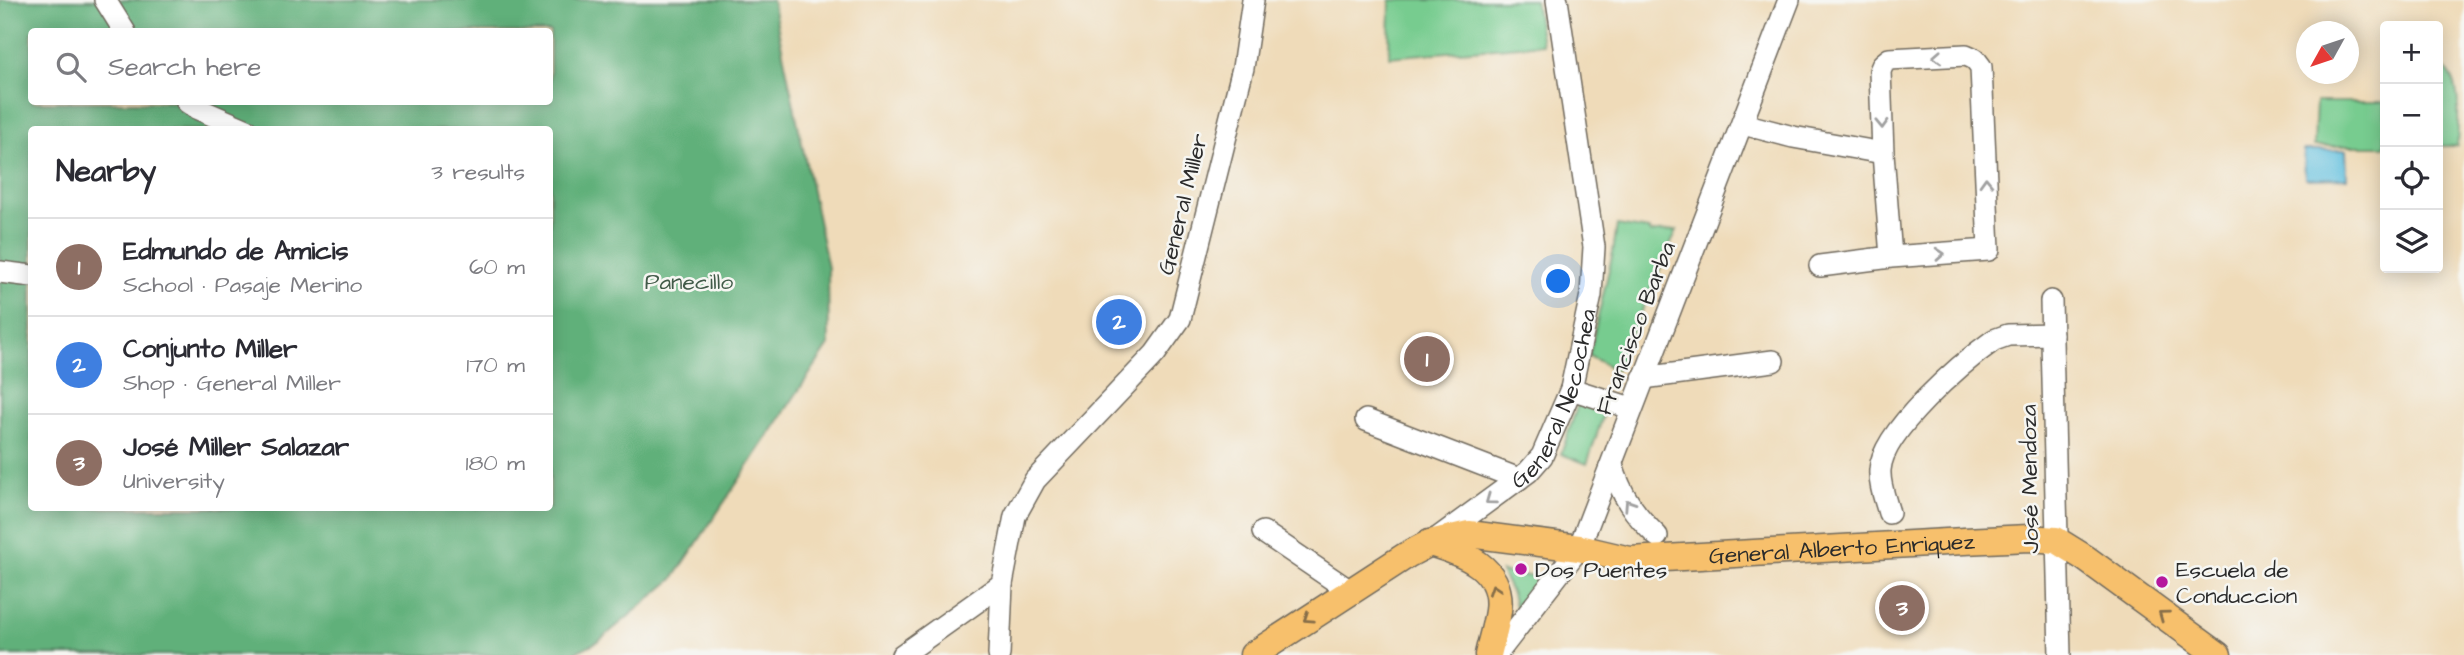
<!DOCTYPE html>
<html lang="en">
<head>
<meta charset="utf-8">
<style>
  body { margin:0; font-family:"Architects Daughter",sans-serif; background:#f7f7f7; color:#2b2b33 }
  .controls { position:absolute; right:21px; top:21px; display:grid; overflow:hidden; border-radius:7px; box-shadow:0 4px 18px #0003 }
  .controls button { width:63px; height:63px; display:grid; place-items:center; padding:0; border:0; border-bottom:2px solid #e1e1e2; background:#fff; color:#2b2b33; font:35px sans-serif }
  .compass { position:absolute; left:2296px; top:21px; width:63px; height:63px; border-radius:50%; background:#fff; box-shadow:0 4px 18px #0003; rotate:230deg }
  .you { position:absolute; left:1559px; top:282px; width:24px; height:24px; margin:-18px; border:5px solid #fff; border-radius:50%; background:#1a73e8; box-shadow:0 0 0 10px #1a73e833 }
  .badge { display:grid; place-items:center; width:46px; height:46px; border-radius:50%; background:#111827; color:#fff; font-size:23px; font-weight:700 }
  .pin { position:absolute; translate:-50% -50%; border:4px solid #fff; box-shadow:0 2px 7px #0006 }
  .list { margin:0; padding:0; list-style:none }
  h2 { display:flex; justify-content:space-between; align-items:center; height:91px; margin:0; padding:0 28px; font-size:30px }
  h2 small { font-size:23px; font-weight:400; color:#7c7c81 }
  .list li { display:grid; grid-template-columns:46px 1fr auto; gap:21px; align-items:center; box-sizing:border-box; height:98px; padding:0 28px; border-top:2px solid #e1e1e2 }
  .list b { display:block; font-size:26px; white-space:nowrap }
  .list p { margin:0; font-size:23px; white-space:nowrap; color:#7c7c81 }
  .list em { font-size:23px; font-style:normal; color:#7c7c81 }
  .icon { flex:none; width:38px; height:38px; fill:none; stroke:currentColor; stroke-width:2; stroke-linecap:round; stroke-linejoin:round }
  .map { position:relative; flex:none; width:2464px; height:655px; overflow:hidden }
  .search { position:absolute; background:#fff; box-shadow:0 4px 18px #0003; left:28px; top:28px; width:525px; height:77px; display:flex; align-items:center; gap:18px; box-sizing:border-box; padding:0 24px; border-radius:7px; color:#7c7c81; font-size:26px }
  .panel { position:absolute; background:#fff; box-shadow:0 4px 18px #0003; left:28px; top:126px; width:525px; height:385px; border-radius:7px }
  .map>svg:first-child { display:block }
  .green { fill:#77cc8f; stroke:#517c5d; stroke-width:2 }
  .forest { fill:#61b07a; stroke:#466e52; stroke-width:2; fill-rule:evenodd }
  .water { fill:#60bfde; stroke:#467584; stroke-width:2 }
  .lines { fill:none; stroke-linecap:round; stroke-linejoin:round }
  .minor-casing { stroke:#70695d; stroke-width:24 }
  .major-casing { stroke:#70695d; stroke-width:29 }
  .minor { stroke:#fff; stroke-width:21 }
  .major { stroke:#f7c06c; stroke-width:26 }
  .oneway { stroke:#a0a0a0 }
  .oneway2 { stroke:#876e48 }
  .poi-dot { fill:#b5179e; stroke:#f6f6f2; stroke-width:2.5 }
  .labels { text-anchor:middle; stroke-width:5; stroke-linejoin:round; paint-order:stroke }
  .street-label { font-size:23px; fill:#2b2b2b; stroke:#f6f6f2 }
  .park-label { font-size:23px; fill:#425b49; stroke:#f6f6f2 }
  .poi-label { font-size:23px; fill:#2b2b2b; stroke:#f6f6f2; text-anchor:start }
</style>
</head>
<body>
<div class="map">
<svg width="2464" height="655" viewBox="0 0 2464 655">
  <rect width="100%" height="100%" fill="#f6f6f2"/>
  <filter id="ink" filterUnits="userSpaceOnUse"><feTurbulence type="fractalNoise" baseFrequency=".0143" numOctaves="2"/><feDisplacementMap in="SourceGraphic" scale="14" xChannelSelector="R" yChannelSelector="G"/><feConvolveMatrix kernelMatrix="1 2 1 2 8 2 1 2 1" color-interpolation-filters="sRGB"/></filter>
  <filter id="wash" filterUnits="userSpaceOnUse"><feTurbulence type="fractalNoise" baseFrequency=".00686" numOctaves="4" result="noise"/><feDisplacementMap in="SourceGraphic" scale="28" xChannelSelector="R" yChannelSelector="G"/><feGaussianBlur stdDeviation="1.57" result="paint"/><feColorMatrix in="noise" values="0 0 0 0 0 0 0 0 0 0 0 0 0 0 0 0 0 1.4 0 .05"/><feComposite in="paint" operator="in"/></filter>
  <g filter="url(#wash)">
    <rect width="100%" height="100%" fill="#efdbb9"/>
    <g class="green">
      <polygon points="1390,0 1535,0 1542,44 1389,57"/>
      <path d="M2438 66C2464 71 2458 124 2457 146H2438Z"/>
      <polygon points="2316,102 2385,102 2385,146 2314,146"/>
      <polygon points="1617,225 1650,230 1650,233 1677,230 1616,370 1589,356 1613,252"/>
      <polygon points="1578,404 1604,413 1587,464 1561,454"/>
      <polygon points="1501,572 1541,578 1517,614 1512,594"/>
    </g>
    <path class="forest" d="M0 0H772L828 268 829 345 673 579 599 641 570 655H0ZM32 32H550V102H32ZM32 130H550V508H32Z"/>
    <polygon class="water" points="2304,150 2346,150 2347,178 2305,179"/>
  </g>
  <g filter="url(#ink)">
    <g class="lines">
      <g class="minor-casing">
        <g id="minor">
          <polyline points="105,0 125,32"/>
          <polyline points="187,102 196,108 247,130"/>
          <polyline points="1743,124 1793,137 1883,153"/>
          <polyline points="1820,266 1891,257 1989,250 1981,67 1975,59 1966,55 1889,59 1883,64 1880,71 1883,153 1891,257"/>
          <polyline points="0,272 32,276"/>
          <polyline points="2051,301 2060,655"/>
          <polyline points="1643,378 1773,361"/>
          <polyline points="1571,389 1631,408"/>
          <polyline points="1366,420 1519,479"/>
          <path d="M1612 465C1621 495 1634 514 1657 536"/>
          <path d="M1889 513C1885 499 1879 484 1880 470 1882 431 1963 362 1994 340L2008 335 2052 334"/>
          <polyline points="1263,532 1350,591"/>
          <path id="s1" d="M1435 540 1528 472 1542 456 1571 389 1591 295 1594 247 1557 0"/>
          <polyline points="902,655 1002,584"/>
          <polyline points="999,655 1002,584 1015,516 1035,480 1155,354 1180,319 1243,68 1253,0"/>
          <polyline points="1496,655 1579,548 1789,0"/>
        </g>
      </g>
      <g class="major-casing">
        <g id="major">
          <path d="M1430 543C1464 553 1504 568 1498 611 1496 626 1491 641 1488 655"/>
          <path id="s2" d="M1253 655 1407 555 1430 543 1469 534 1579 548 1630 560 1964 541 2029 538 2056 540 2085 558 2218 655"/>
        </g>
      </g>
      <use href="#minor" class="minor"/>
      <use href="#major" class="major"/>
    </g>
    <defs><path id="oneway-chevron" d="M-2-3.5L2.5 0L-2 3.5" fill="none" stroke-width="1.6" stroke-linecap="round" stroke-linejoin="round" transform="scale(1.75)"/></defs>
    <g class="oneway">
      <use href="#oneway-chevron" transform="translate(1937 57) rotate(177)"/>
      <use href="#oneway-chevron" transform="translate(1882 124) rotate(88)"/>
      <use href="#oneway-chevron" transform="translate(1986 182) rotate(-92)"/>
      <use href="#oneway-chevron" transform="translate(1940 254) rotate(-4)"/>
      <use href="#oneway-chevron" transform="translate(1490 500) rotate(144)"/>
      <use href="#oneway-chevron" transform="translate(1629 504) rotate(-123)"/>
    </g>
    <g class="oneway2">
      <use href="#oneway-chevron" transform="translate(1494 589) rotate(-109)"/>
      <use href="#oneway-chevron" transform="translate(2163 615) rotate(-144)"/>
      <use href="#oneway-chevron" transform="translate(1308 618) rotate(146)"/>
    </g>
  </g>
  <g class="poi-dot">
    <circle cx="1521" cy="569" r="7"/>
    <circle cx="2162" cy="582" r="7"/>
  </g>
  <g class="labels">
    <g class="street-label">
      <text transform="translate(1182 204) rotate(-76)" y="8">General Miller</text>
      <text transform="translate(1635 328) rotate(-69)" y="8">Francisco Barba</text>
      <text dy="8" stroke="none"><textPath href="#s1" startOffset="194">General Necochea</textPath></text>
      <text transform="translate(2029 479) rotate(-91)" y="8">José Mendoza</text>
      <text dy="8" stroke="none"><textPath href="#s2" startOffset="625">General Alberto Enriquez</textPath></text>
    </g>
    <g class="park-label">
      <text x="689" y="289">Panecillo</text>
    </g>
    <g class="poi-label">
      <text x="1535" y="577">Dos Puentes</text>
      <text x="2176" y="577">Escuela de<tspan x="2176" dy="26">Conduccion</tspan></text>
    </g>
  </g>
</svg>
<div class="controls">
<button>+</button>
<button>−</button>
<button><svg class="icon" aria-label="locate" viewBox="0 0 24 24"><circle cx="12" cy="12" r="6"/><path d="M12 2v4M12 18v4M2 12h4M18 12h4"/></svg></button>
<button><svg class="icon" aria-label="layers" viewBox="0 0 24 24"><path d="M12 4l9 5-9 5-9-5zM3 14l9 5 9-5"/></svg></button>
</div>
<svg class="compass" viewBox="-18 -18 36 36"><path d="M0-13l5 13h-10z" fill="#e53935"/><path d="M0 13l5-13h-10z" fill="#7c7c81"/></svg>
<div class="you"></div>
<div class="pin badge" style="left:1427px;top:359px;background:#8d6e63">1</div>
<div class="pin badge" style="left:1119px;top:322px;background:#3f7fe0">2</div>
<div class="pin badge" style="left:1902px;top:608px;background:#8d6e63">3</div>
<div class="search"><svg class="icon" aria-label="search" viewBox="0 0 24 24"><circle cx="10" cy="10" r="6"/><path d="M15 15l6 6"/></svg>Search here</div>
<section class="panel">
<h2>Nearby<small>3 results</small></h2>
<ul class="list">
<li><span class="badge" style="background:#8d6e63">1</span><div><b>Edmundo de Amicis</b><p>School · Pasaje Merino</p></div><em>60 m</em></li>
<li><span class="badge" style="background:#3f7fe0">2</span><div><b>Conjunto Miller</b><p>Shop · General Miller</p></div><em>170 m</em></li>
<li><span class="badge" style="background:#8d6e63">3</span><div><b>José Miller Salazar</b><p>University</p></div><em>180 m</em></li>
</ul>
</section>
</div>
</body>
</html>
